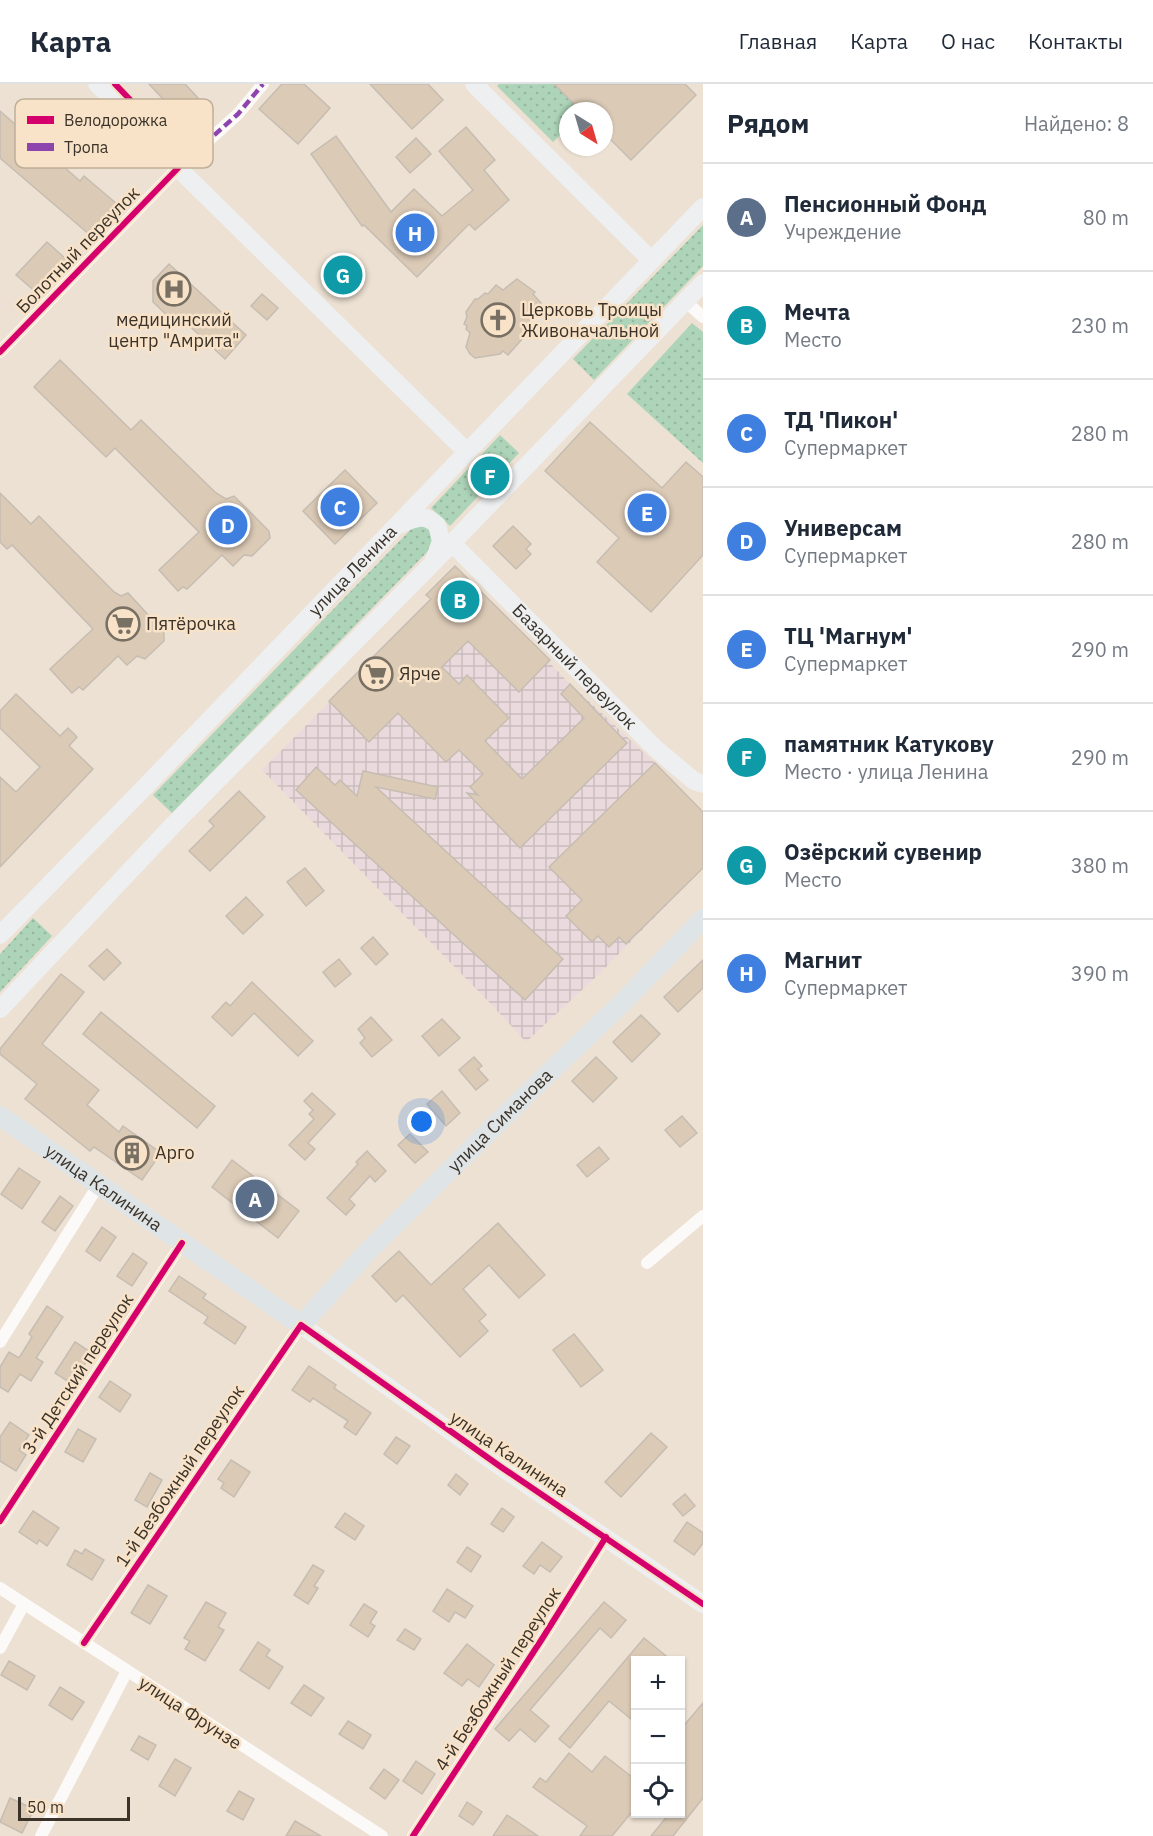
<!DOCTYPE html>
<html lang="ru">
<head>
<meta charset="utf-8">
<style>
  body { margin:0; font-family:"IBM Plex Sans",sans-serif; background:#f2f2f3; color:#1f2937 }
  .controls { position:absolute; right:18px; bottom:18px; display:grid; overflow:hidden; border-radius:0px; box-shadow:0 2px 4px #0004 }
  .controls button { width:54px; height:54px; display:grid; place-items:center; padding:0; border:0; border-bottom:2px solid #e0e1e3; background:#fff; color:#1f2937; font:30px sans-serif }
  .compass { position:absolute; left:559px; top:18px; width:54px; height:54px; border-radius:50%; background:#fff; box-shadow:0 2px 4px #0004; rotate:143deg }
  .scale { position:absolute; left:18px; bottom:15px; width:112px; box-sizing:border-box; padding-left:6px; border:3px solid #3b3329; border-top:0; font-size:16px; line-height:21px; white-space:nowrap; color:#3b3329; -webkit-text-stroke:4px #f8e2c8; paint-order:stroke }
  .you { position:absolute; left:422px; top:1038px; width:21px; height:21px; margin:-15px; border:4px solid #fff; border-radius:50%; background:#1a73e8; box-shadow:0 0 0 9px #1a73e833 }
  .badge { display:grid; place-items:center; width:39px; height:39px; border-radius:50%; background:#1a73e8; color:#fff; font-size:20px; font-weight:700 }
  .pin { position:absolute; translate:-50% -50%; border:3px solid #fff; box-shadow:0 2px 6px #0006 }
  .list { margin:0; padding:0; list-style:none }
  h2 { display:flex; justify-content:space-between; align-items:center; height:78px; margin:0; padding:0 24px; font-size:26px }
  h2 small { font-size:20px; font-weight:400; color:#747a83 }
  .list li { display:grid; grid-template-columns:39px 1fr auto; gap:18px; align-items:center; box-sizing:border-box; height:108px; padding:0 24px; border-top:2px solid #e0e1e3 }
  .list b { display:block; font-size:22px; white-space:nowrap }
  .list p { margin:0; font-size:20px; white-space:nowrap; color:#747a83 }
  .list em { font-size:20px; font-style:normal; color:#747a83 }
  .icon { flex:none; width:33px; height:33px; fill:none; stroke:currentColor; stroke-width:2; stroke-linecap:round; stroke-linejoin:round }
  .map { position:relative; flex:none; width:703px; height:1752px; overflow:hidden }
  header { display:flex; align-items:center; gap:36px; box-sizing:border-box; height:84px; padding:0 30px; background:#fff; border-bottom:2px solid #e0e1e3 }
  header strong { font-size:28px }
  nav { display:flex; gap:33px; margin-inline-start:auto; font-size:21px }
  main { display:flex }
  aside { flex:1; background:#fff }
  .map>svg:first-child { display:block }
  .industrial { fill:url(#industrial-grid) }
  .grass { fill:url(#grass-dots) }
  .building { fill:#dbcab6; stroke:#c6bdb2; stroke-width:1.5 }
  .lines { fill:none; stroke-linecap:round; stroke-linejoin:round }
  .street { stroke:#fcfaf8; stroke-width:12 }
  .secondary { stroke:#edeff1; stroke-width:18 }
  .primary { stroke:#dfe4e7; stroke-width:20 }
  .quiet { stroke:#8e44ad; stroke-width:4.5; stroke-dasharray:9 4.5; stroke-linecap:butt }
  .cycleway-casing { stroke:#f8e2c8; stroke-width:10 }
  .cycleway { stroke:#d6006c; stroke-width:6 }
  .labels { text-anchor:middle; stroke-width:5; stroke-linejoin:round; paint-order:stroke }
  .street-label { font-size:18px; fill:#3b3329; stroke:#f8e2c8 }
  .poi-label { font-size:18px; fill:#3b3329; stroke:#f8e2c8; text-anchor:start }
  .key { fill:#f8e2c8; stroke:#bfae98; stroke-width:1.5 }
  .key-label { font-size:16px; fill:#3b3329 }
</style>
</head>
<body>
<header>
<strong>Карта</strong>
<nav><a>Главная</a><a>Карта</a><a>О нас</a><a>Контакты</a></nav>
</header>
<main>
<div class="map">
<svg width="703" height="1752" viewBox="0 0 703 1752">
  <defs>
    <pattern id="industrial-grid" width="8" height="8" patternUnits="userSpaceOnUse" patternTransform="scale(1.5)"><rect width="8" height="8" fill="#ebdadd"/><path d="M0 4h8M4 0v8" fill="none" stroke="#cabcbe"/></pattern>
    <pattern id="grass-dots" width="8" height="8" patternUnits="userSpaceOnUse" patternTransform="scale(1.5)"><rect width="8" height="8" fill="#add4b8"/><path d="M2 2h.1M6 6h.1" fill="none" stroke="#96b69e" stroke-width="1.8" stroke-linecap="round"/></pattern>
  </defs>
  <rect width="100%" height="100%" fill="#ede1d3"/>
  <polygon class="industrial" points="428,518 476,565 507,534 565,595 655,679 703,728 703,784 596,893 526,958 490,919 262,686"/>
  <g class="grass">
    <polygon points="499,0 554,0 581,27 568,27 568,43 553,58 497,2"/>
    <polygon points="703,141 703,182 594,296 573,275"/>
    <polygon points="692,239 703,248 703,379 627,310"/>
    <polygon points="500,351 519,369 450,442 431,424"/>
    <polygon points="417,439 433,445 432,463 172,729 153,711"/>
    <polygon points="33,834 52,852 0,908 0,870"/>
  </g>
  <g class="building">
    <polygon points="149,0 185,0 211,28 192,46"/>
    <polygon points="282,0 304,0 330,24 298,60 259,25"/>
    <polygon points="370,0 428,0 443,16 412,45"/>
    <polygon points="554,0 685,0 696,11 631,76 604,49 604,27 581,27"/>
    <polygon points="0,27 80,97 84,92 117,120 90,151 0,74"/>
    <polygon points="466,43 495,76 484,86 509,116 475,146 469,140 417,193 364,141 362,142 311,70 336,52 391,128 414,105 442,132 473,106 439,67"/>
    <polygon points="416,54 431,70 410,89 396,73"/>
    <polygon points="47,158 67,176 37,209 16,191"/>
    <polygon points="169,180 246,251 225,275 182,235 177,241 153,218 153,197"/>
    <polygon points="517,195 535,208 533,210 541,219 531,231 533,233 528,239 532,244 508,271 503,267 500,270 475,274 470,270 466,263 470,249 466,245 467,242 464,240 467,233 466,228 475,215 478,215 485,209 488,210 496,201 503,206"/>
    <polygon points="262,210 278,224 267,236 251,222"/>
    <polygon points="60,276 131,346 141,336 216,409 226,415 234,412 269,447 270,454 252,472 244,471 233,482 222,471 187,505 183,503 178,507 159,486 199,448 115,364 106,373 34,303"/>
    <polygon points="590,338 662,404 686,378 703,393 703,471 651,528 597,478 619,454 545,387"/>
    <polygon points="345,386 377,419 335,460 303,427"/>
    <polygon points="0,409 31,440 39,432 114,508 121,512 128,509 164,548 164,557 145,575 137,572 127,581 118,572 83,606 79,603 72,609 50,585 93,545 12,461 7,465 0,458"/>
    <polygon points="513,442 531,460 526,465 531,470 516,485 493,462"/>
    <polygon points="455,482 550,576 519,608 468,557 442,583 459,600 467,591 509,634 485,657 522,695 584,634 561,610 570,600 627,659 520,764 467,709 478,711 470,703 483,690 459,666 446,678 398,629 369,658 329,617 431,515 426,511"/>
    <polygon points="16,610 60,652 68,644 77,653 69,662 93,685 0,783 0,693 16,708 40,683 0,644 0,627"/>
    <polygon points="655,679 703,728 703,784 626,860 619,853 609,863 598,852 592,858 566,832 582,816 549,783"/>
    <polygon points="316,683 335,701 340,696 357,712 363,687 438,703 435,715 376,703 563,875 525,916 296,706"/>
    <polygon points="239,707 265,733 210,787 189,767 214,742 209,737"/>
    <polygon points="305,784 324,807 306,822 287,798"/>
    <polygon points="246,813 263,831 243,850 226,832"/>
    <polygon points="373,853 388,870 376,881 361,864"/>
    <polygon points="107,865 121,879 104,896 89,882"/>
    <polygon points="339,875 351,890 335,903 323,888"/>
    <polygon points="703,876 703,904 678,928 664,913"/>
    <polygon points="61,890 84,908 42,960 99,1006 87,1021 119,1048 123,1042 161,1069 142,1096 94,1063 90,1067 25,1015 37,1000 0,970 0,965"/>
    <polygon points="252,898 313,957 298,972 254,929 232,952 212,933 226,918 230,922"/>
    <polygon points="101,928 215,1022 197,1044 83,950"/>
    <polygon points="641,931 660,950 632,978 613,958"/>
    <polygon points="371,933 392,956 372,973 360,959 365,954 358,945"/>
    <polygon points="442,935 460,954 439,972 422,952"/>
    <polygon points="474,973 482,982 478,985 488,996 476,1006 459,986"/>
    <polygon points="596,973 617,994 593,1018 572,997"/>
    <polygon points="442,1007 460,1029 446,1042 427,1020"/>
    <polygon points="312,1009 335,1030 308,1059 315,1065 305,1076 289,1061 314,1035 309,1030 313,1026 304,1017"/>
    <polygon points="682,1032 697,1049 680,1063 665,1046"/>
    <polygon points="410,1050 428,1068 415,1079 398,1061"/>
    <polygon points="599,1063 609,1075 587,1093 577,1081"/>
    <polygon points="367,1067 386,1087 375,1098 370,1092 349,1115 355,1121 346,1131 327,1114 358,1080 356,1078"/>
    <polygon points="232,1076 299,1127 278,1154 212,1103"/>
    <polygon points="19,1084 40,1098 22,1125 1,1110"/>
    <polygon points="60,1112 73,1122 55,1147 42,1138"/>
    <polygon points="498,1139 545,1191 519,1214 489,1181 463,1205 486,1231 479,1237 488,1247 460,1273 403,1211 396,1218 372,1192 399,1167 431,1201"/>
    <polygon points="102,1143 116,1153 100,1177 86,1167"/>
    <polygon points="133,1169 147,1179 132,1202 117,1192"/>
    <polygon points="179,1192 206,1210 203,1214 246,1243 235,1260 204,1239 208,1233 169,1207"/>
    <polygon points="47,1222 63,1233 36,1274 43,1278 31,1297 20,1290 8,1308 0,1303 0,1283 9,1268 19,1274 32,1253 29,1250"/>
    <polygon points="574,1250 603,1286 581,1303 553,1266"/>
    <polygon points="75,1258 92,1269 72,1300 55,1289"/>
    <polygon points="309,1282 336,1301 334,1304 371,1329 356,1351 344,1343 348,1337 313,1314 310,1318 292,1306"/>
    <polygon points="110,1297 131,1311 120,1328 99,1313"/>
    <polygon points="10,1338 29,1351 19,1366 26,1371 16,1387 0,1377 0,1353"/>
    <polygon points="78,1345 96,1355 83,1378 65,1368"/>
    <polygon points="651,1349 667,1363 621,1413 605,1398"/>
    <polygon points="396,1353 410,1362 397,1380 384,1370"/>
    <polygon points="231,1376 250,1388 234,1413 221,1404 224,1399 218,1395"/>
    <polygon points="150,1389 162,1396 147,1423 135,1416"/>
    <polygon points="456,1390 468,1400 460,1411 448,1401"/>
    <polygon points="685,1410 695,1422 683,1432 673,1420"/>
    <polygon points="502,1424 514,1433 503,1448 491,1440"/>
    <polygon points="33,1427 59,1444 47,1462 39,1456 37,1460 19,1448"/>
    <polygon points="345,1429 364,1442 355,1456 335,1443"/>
    <polygon points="687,1438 703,1449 703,1459 694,1471 674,1457"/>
    <polygon points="542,1458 562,1473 550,1488 540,1481 534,1490 523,1482"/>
    <polygon points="467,1463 481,1472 471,1488 457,1478"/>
    <polygon points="85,1465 104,1476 92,1496 67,1481 75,1466 82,1470"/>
    <polygon points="313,1481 324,1487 314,1502 318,1504 308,1520 294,1511"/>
    <polygon points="148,1501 167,1512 150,1540 131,1529"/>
    <polygon points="447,1505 473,1522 465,1534 455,1528 449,1538 433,1527"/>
    <polygon points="206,1518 226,1529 218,1543 224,1546 205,1577 185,1565 190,1557 184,1554"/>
    <polygon points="604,1518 626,1536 611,1554 600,1544 530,1626 549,1642 535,1658 520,1645 509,1657 495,1645"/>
    <polygon points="364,1520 377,1528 370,1539 375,1542 368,1553 350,1541"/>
    <polygon points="405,1545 421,1555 414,1566 397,1556"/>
    <polygon points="644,1554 671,1576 636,1576 636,1639 609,1617 570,1664 559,1655"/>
    <polygon points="258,1558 270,1566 266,1572 283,1583 269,1605 240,1586"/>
    <polygon points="467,1560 494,1581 479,1603 468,1595 462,1602 444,1589"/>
    <polygon points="9,1577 35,1592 27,1606 1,1591"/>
    <polygon points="304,1601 324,1614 311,1632 291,1619"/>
    <polygon points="60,1603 84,1618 72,1636 49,1621"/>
    <polygon points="703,1619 703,1714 673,1752 651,1752 669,1730 681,1730 681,1645"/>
    <polygon points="348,1637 371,1651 363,1665 339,1650"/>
    <polygon points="139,1652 156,1661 148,1676 131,1666"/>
    <polygon points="569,1669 592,1688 605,1672 636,1696 636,1723 612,1752 580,1752 587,1742 533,1703 540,1694 546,1698"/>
    <polygon points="175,1675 191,1684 175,1712 159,1702"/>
    <polygon points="416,1677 435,1690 422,1710 403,1697"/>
    <polygon points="384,1685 399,1696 385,1715 370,1704"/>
    <polygon points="239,1707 254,1715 243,1736 227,1727"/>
    <polygon points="10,1714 34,1725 22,1749 0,1738"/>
    <polygon points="467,1718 482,1728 473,1741 459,1732"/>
    <polygon points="507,1731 538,1752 493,1752"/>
    <polygon points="295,1737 321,1752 286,1752"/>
  </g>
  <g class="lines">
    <g class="street">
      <polyline points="685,217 703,233"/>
      <polyline points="0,268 178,84 238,30 263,0"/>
      <polyline points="647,1179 703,1132"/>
      <polyline points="0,1258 99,1100"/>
      <polyline points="0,1437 182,1159"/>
      <polyline points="0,1504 382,1752"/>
      <polyline points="84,1559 301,1241"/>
      <polyline points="0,1564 24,1520"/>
      <polyline points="41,1752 127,1587"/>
      <polyline points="413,1752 542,1555 606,1453"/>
    </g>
    <g class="secondary">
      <polyline points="97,0 172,75 178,84 467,368"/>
      <polyline points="474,0 651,176"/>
      <path d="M401 440C415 434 425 429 437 441L441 457 434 476"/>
      <path id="s1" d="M452 459 655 664 694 697 703 700"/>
      <path id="s2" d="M0 851 140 708 703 123"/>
      <polyline points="0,925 174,740 426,486 703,199"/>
      <polyline points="301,1241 501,1383 703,1520"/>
    </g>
    <path class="primary" id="s3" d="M0 1032 301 1241 367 1168 529 1008 622 919 703 835"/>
    <polyline class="quiet" points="184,78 238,30 263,0"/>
    <g class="cycleway-casing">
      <g id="cycleway">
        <polyline points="115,0 187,75"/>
        <polyline points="0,268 178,84"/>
        <polyline points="0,1437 182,1159"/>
        <polyline points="84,1559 301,1241 501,1383 703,1520"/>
        <polyline points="413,1752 542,1555 606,1453"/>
      </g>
    </g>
    <use href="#cycleway" class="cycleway"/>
  </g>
  <defs>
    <g id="hospital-ring" transform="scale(1.725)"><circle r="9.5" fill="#f8e2c8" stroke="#797064" stroke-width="1.5"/><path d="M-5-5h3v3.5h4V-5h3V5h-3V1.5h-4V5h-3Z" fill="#797064"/></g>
    <g id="church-ring" transform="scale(1.725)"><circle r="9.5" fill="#f8e2c8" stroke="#797064" stroke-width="1.5"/><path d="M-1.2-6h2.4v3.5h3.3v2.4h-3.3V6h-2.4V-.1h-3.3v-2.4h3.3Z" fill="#797064"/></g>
    <g id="supermarket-ring" transform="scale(1.725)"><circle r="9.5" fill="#f8e2c8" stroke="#797064" stroke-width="1.5"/><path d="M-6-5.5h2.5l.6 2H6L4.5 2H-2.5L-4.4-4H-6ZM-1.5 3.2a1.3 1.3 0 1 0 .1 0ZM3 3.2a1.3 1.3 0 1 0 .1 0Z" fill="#797064"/></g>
    <g id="building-ring" transform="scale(1.725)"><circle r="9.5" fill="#f8e2c8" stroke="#797064" stroke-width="1.5"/><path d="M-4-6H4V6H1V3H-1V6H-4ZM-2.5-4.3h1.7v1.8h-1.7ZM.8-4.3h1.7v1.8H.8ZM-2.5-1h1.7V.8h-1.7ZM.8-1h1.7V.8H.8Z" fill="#797064"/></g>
  </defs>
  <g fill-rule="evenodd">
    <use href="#hospital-ring" x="174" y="205"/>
    <use href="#church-ring" x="498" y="236"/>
    <use href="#supermarket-ring" x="123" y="540"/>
    <use href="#supermarket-ring" x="376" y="590"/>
    <use href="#building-ring" x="132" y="1069"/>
  </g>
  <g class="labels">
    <g class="street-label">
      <text transform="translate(78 166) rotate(-46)" y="6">Болотный переулок</text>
      <text dy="6" stroke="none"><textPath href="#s2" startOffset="507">улица Ленина</textPath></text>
      <text dy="6" stroke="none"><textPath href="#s1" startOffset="174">Базарный переулок</textPath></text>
      <text dy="6" stroke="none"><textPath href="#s3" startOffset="652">улица Симанова</textPath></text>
      <text dy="6" stroke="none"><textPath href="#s3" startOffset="126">улица Калинина</textPath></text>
      <text transform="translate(78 1290) rotate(-57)" y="6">3-й Детский переулок</text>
      <text transform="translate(509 1370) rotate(34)" y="6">улица Калинина</text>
      <text transform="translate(180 1392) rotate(-56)" y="6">1-й Безбожный переулок</text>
      <text transform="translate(498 1595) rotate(-57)" y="6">4-й Безбожный переулок</text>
      <text transform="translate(190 1629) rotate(33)" y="6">улица Фрунзе</text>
    </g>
    <g class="poi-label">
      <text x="521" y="232">Церковь Троицы<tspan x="521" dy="21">Живоначальной</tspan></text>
      <text x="174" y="242" text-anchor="middle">медицинский<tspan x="174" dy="21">центр "Амрита"</tspan></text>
      <text x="146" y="546">Пятёрочка</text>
      <text x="399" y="596">Ярче</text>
      <text x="155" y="1075">Арго</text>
    </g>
  </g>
  <rect x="15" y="15" width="198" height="69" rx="9" class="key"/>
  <rect x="27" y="32" width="27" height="8" fill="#d6006c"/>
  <rect x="27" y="59" width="27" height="8" fill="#8e44ad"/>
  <g class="key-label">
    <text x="64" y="42">Велодорожка</text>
    <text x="64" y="69">Тропа</text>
  </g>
</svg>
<div class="controls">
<button>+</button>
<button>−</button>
<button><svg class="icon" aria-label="locate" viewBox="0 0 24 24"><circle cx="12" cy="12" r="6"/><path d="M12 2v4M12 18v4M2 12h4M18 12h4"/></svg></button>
</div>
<svg class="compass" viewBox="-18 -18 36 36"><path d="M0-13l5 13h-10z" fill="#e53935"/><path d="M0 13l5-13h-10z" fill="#747a83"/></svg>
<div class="scale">50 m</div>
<div class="you"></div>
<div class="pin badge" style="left:255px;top:1115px;background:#5c6f8a">A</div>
<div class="pin badge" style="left:460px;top:516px;background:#0f9aa8">B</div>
<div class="pin badge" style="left:340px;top:423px;background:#3f7fe0">C</div>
<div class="pin badge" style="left:228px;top:441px;background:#3f7fe0">D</div>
<div class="pin badge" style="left:647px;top:429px;background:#3f7fe0">E</div>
<div class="pin badge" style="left:490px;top:392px;background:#0f9aa8">F</div>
<div class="pin badge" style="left:343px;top:191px;background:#0f9aa8">G</div>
<div class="pin badge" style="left:415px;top:149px;background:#3f7fe0">H</div>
</div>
<aside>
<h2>Рядом<small>Найдено: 8</small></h2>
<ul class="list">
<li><span class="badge" style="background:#5c6f8a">A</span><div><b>Пенсионный Фонд</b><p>Учреждение</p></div><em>80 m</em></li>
<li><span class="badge" style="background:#0f9aa8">B</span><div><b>Мечта</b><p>Место</p></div><em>230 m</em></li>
<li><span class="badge" style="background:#3f7fe0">C</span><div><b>ТД 'Пикон'</b><p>Супермаркет</p></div><em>280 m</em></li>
<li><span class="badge" style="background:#3f7fe0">D</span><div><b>Универсам</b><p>Супермаркет</p></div><em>280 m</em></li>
<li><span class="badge" style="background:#3f7fe0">E</span><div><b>ТЦ 'Магнум'</b><p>Супермаркет</p></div><em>290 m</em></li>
<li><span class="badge" style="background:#0f9aa8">F</span><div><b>памятник Катукову</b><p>Место · улица Ленина</p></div><em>290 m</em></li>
<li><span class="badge" style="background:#0f9aa8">G</span><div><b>Озёрский сувенир</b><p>Место</p></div><em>380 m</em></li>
<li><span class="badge" style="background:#3f7fe0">H</span><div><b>Магнит</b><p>Супермаркет</p></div><em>390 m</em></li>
</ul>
</aside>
</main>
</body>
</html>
